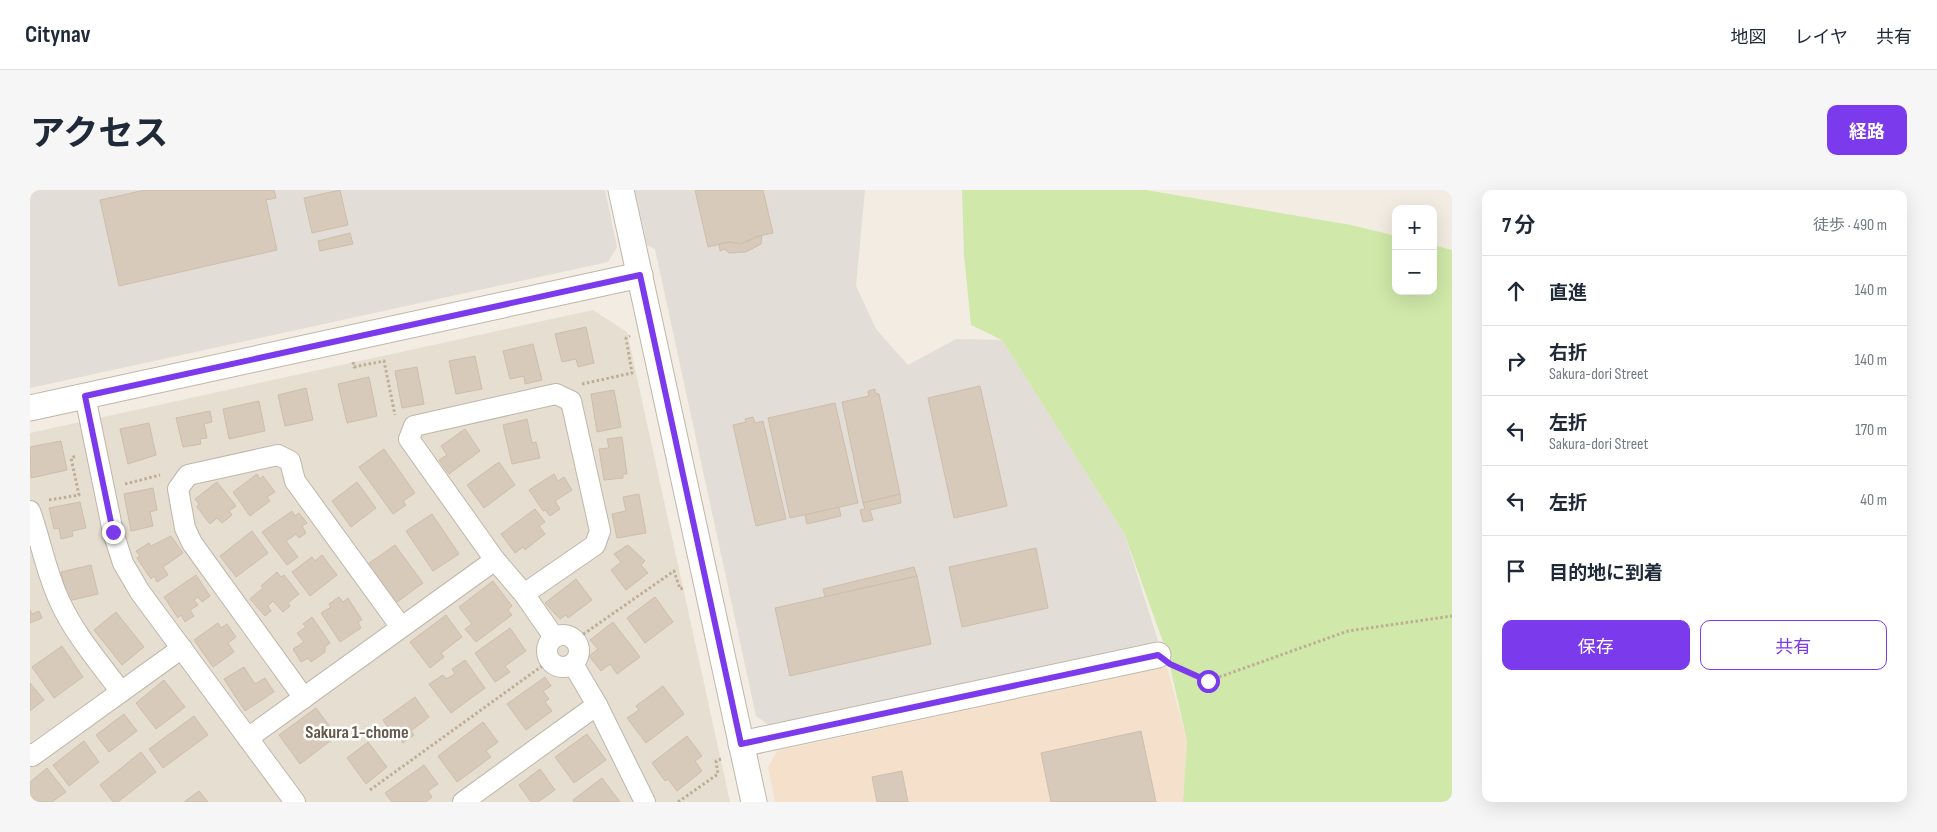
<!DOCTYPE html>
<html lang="ja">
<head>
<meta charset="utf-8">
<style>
  body { margin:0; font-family:"Sofia Sans Condensed","Noto Sans JP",sans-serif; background:#f6f6f7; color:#1f2937 }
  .controls { position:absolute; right:15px; top:15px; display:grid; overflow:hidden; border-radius:10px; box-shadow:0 5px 20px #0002 }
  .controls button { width:45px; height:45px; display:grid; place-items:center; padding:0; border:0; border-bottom:1px solid #e0e1e3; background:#fff; color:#1f2937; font:25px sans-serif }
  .stop { position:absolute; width:15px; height:15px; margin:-11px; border:4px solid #7c3aed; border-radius:50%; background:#fff }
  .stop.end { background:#7c3aed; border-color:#fff; box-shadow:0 1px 5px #0008 }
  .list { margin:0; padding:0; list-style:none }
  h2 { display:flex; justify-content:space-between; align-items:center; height:65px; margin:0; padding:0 20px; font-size:21px }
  h2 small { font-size:16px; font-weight:400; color:#747a83 }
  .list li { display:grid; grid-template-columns:32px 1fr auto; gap:15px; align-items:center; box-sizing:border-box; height:70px; padding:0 20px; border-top:1px solid #e0e1e3 }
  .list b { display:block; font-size:19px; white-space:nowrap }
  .list p { margin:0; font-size:16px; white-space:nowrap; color:#747a83 }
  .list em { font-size:16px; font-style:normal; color:#747a83 }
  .actions { display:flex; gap:10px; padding:15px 20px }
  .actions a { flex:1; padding:11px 0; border:1px solid #7c3aed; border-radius:10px; text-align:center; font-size:18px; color:#7c3aed }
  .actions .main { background:#7c3aed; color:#fff }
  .icon { flex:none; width:28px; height:28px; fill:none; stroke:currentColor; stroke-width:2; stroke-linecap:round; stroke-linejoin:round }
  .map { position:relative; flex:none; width:1422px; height:612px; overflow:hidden; border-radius:10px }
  header { display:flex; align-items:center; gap:30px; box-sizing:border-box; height:70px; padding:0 25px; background:#fff; border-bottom:1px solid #e0e1e3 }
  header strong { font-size:24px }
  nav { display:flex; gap:28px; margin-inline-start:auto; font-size:18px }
  .intro { display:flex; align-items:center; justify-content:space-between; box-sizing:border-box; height:120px; padding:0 30px }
  h1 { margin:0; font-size:35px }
  .button { padding:12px 22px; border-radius:10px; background:#7c3aed; color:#fff; font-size:18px; font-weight:700 }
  main { display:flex; gap:30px; padding:0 30px }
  aside { flex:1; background:#fff; border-radius:10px; box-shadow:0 5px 20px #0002 }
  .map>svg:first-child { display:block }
  .residential { fill:#e6ded0 }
  .commercial { fill:#f5e1cb }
  .industrial { fill:#e3ddd7 }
  .green { fill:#d0e8a9 }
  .building { fill:#d7caba; stroke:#cebeaa }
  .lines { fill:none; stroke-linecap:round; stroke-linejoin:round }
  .minor-casing { stroke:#c0b6a8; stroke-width:22 }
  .tertiary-casing { stroke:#c0b6a8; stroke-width:27 }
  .path { stroke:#bfae95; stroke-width:3; stroke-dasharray:2.5 2.5; stroke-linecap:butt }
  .minor { stroke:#fff; stroke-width:20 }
  .tertiary { stroke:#fff; stroke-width:25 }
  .route { stroke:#7c3aed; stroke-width:6 }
  .labels { text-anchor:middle; stroke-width:5; stroke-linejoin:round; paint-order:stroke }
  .neighbourhood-label { font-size:18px; font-weight:bold; fill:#665949; stroke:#fff }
</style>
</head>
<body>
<header>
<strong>Citynav</strong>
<nav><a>地図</a><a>レイヤ</a><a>共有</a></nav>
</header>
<div class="intro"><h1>アクセス</h1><a class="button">経路</a></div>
<main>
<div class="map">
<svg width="1422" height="612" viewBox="0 0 1422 612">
  <rect width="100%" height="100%" fill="#f2ece2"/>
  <polygon class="residential" points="563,120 597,142 700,612 0,612 0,243"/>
  <polygon class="commercial" points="1137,477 1157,551 1153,612 745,612 738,577 747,561"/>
  <g class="industrial">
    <polygon points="0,0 575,0 587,57 578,72 0,198"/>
    <polygon points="605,0 835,0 826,96 846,139 878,175 926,149 972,150 1094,343 1128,451 739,535 726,526 625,59 617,55"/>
  </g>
  <polygon class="green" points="932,0 1116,0 1321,35 1366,46 1366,101 1403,101 1403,55 1422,60 1422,612 1153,612 1157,551 1137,463 1094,343 972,150 941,135 934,65"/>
  <g class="building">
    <polygon points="115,0 244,0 246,8 236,10 247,60 89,96 70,10"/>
    <polygon points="310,0 318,35 282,43 274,8"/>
    <polygon points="665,0 733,0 743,43 724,47 711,54 700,52 678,57"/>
    <polygon points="320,43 323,54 290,61 288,51"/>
    <polygon points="732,45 731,54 716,62 699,63 694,59 690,61 689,54 700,52 711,54"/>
    <polygon points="556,137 564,173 548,177 546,169 532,172 525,144"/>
    <polygon points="503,154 512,190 495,194 494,186 480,189 473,161"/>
    <polygon points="445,166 452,199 426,204 419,171"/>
    <polygon points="387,177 394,214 372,218 365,181"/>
    <polygon points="339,187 347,226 317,233 308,194"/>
    <polygon points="950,196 977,316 924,328 898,208"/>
    <polygon points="276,198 283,230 255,236 248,205"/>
    <polygon points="845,199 845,203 849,204 870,304 833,313 812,212 839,206 838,201"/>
    <polygon points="584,200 591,237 567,242 561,204"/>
    <polygon points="229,211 235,241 199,249 193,219"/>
    <polygon points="805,213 828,313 760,328 738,228"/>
    <polygon points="180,221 182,232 174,234 177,248 170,249 171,254 153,257 146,228"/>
    <polygon points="723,227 725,233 733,231 756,329 726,336 703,235 716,232 715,229"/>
    <polygon points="497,229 502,253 506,252 510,268 482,274 473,235"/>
    <polygon points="119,233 126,265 98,274 90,239"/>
    <polygon points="435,239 450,261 419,284 409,270 417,265 411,256"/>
    <polygon points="592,247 597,284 593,284 593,288 574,290 569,259 579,258 577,249"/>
    <polygon points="31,251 37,280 1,288 0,257"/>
    <polygon points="354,259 385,303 373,311 376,315 363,324 329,277"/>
    <polygon points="469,272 485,295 454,318 437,295"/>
    <polygon points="227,284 230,289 233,286 245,302 237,307 240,311 220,326 203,302"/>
    <polygon points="524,284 528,291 534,287 542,300 525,311 530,319 520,326 515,320 513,321 499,300"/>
    <polygon points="187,292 206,316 199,321 202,325 192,333 187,328 180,334 167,317 169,314 165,309"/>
    <polygon points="327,292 346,318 321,337 302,311"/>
    <polygon points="123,298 127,320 120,322 123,336 101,341 94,304"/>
    <polygon points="609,304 616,343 587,348 582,324 596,321 593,307"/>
    <polygon points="870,304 871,313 840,320 843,330 833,332 830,320 835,319 833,313"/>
    <polygon points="50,312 56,338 42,341 43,346 31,349 29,338 24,339 19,318"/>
    <polygon points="809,317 811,326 777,334 775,325"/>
    <polygon points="505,319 515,332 509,336 515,344 495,360 493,357 485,363 471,344"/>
    <polygon points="262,321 265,326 269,323 277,333 272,336 276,343 269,348 266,344 256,351 268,367 257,375 232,342"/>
    <polygon points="402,324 429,364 403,381 376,341"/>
    <polygon points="222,341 238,363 206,387 190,366"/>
    <polygon points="141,346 153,363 133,377 138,385 127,392 124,386 121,389 107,368 110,366 106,361 119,353 121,356"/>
    <polygon points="365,355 393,393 363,415 335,376"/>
    <polygon points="598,355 615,371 611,375 618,383 596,400 581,380 591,372 584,364"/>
    <polygon points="1006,358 1018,418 932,437 919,377"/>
    <polygon points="292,365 307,385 280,406 262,382 282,367 285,371"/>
    <polygon points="61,375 68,404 38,411 31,382"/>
    <polygon points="884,377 887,386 795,407 793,399"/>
    <polygon points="247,382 251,387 254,385 269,404 258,413 260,416 253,422 243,411 238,416 241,421 235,426 220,409 233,398 231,396"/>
    <polygon points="166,385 180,406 172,412 168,407 164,410 168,415 160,420 164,426 155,432 151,425 148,428 134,407"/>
    <polygon points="887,386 901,454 760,486 745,418"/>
    <polygon points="546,389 562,410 538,428 536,425 530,429 515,413"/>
    <polygon points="463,391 482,416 478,420 482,425 446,452 435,439 442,434 429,417"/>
    <polygon points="309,407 313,412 318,408 332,430 328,432 331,438 310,452 291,423 301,417 299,414"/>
    <polygon points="625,407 643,432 615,453 597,428"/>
    <polygon points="0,420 2,424 9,421 12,428 0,433"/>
    <polygon points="86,422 114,457 92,475 64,440"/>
    <polygon points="416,425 432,447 411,463 414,467 400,478 380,452"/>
    <polygon points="282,427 300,453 295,457 295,462 281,472 278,468 271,472 263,459 274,452 267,443 276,437 273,434"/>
    <polygon points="583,432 610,467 587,484 580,474 571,481 559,466 568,459 560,450"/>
    <polygon points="188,433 191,438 197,434 206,447 198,453 204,462 183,477 164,450"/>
    <polygon points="480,438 496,461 475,476 480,482 465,492 445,463"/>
    <polygon points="32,456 53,487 24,508 2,477"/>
    <polygon points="435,470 455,498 421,523 399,494 413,485 416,489 425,484 422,479"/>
    <polygon points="214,477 225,494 235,488 244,502 215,521 194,489"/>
    <polygon points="515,487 521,496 513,501 519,509 515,512 522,521 496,540 477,514"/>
    <polygon points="134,490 155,517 126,539 106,513"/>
    <polygon points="0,493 14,510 0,521"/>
    <polygon points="633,496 654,524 616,553 597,528 609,520 606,516"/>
    <polygon points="385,507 399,527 381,541 384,545 373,553 370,548 367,551 353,530"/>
    <polygon points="286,518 307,546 270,574 249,545"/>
    <polygon points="94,524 107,541 79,562 66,545"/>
    <polygon points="164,526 178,545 133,578 119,559"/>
    <polygon points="453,532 468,552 456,561 461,567 427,592 408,566"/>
    <polygon points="1111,541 1126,612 1021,612 1011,563"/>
    <polygon points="557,544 576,570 544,593 525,567"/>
    <polygon points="657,546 672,566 665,571 672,581 647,601 638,589 635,591 622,573"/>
    <polygon points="54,551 69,572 39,596 23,575"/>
    <polygon points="338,552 357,577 336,594 317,568"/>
    <polygon points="111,562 126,582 88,612 83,612 70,595"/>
    <polygon points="394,575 408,594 398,601 402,607 396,612 362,612 355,603"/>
    <polygon points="17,578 36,602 22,612 0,612 0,592"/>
    <polygon points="510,579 525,600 508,612 501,612 489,595"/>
    <polygon points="872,581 878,612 847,612 842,587"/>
    <polygon points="572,588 590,612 544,612 543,610"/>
    <polygon points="169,601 178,612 154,612"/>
  </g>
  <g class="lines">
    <g class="minor-casing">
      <g id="minor">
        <polyline points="55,206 83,342 93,373 110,402 265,612"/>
        <path d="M0 321C11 351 16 383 30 412 45 445 70 473 91 502"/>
        <polyline points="494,404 565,355 570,341 541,211 526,204 384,236 379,249 465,370 494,404 524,447"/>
        <circle cx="533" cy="461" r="16"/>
        <polyline points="543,474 567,515 615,612"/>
        <polyline points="274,508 162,353 155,338 148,299 158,285 248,265 260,271 265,291 371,437"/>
        <polyline points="218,548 465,370"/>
        <polyline points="0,564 2,566 152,458"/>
        <polyline points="433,612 567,515"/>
      </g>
    </g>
    <g class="tertiary-casing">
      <g id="tertiary">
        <polyline points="591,0 724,612"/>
        <polyline points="0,218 610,85"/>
        <polyline points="711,554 1128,465"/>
      </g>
    </g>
    <g class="path">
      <polyline points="323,172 324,177 354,171 365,225"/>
      <polyline points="552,194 602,183 596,148 600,146"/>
      <polyline points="95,294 130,285"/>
      <polyline points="19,310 49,305 41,268 46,266"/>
      <polyline points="545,450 644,381 650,399 654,398"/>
      <polyline points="1148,477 1178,491 1318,441 1422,426"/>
      <polyline points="340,600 519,471"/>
      <polyline points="648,612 688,584 686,571 691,569"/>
    </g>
    <use href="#minor" class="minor"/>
    <use href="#tertiary" class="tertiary"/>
  </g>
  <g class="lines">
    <polyline class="route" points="83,342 55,206 610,85 711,554 1128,465 1140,474 1178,491"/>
  </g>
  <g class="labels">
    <g class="neighbourhood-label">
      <text x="327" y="548">Sakura 1-chome</text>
    </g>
  </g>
</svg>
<div class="controls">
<button>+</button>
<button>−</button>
</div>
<div class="stop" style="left:1178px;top:491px"></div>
<div class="stop end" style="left:83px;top:342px"></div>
</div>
<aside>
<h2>7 分<small>徒歩 · 490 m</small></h2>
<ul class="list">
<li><svg class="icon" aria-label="ahead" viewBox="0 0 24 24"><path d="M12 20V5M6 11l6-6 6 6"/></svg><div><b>直進</b></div><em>140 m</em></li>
<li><svg class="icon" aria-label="right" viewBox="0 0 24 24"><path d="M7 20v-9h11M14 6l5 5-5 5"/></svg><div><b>右折</b><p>Sakura-dori Street</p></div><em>140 m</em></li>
<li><svg class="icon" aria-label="left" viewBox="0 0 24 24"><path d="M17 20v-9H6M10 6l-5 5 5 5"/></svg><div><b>左折</b><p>Sakura-dori Street</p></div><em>170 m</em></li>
<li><svg class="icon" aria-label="left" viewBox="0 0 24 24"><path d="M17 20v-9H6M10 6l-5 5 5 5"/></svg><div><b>左折</b></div><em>40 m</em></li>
<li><svg class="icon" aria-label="arrive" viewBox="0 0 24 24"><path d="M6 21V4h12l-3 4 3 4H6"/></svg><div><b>目的地に到着</b></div></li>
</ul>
<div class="actions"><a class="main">保存</a><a>共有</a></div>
</aside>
</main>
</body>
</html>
